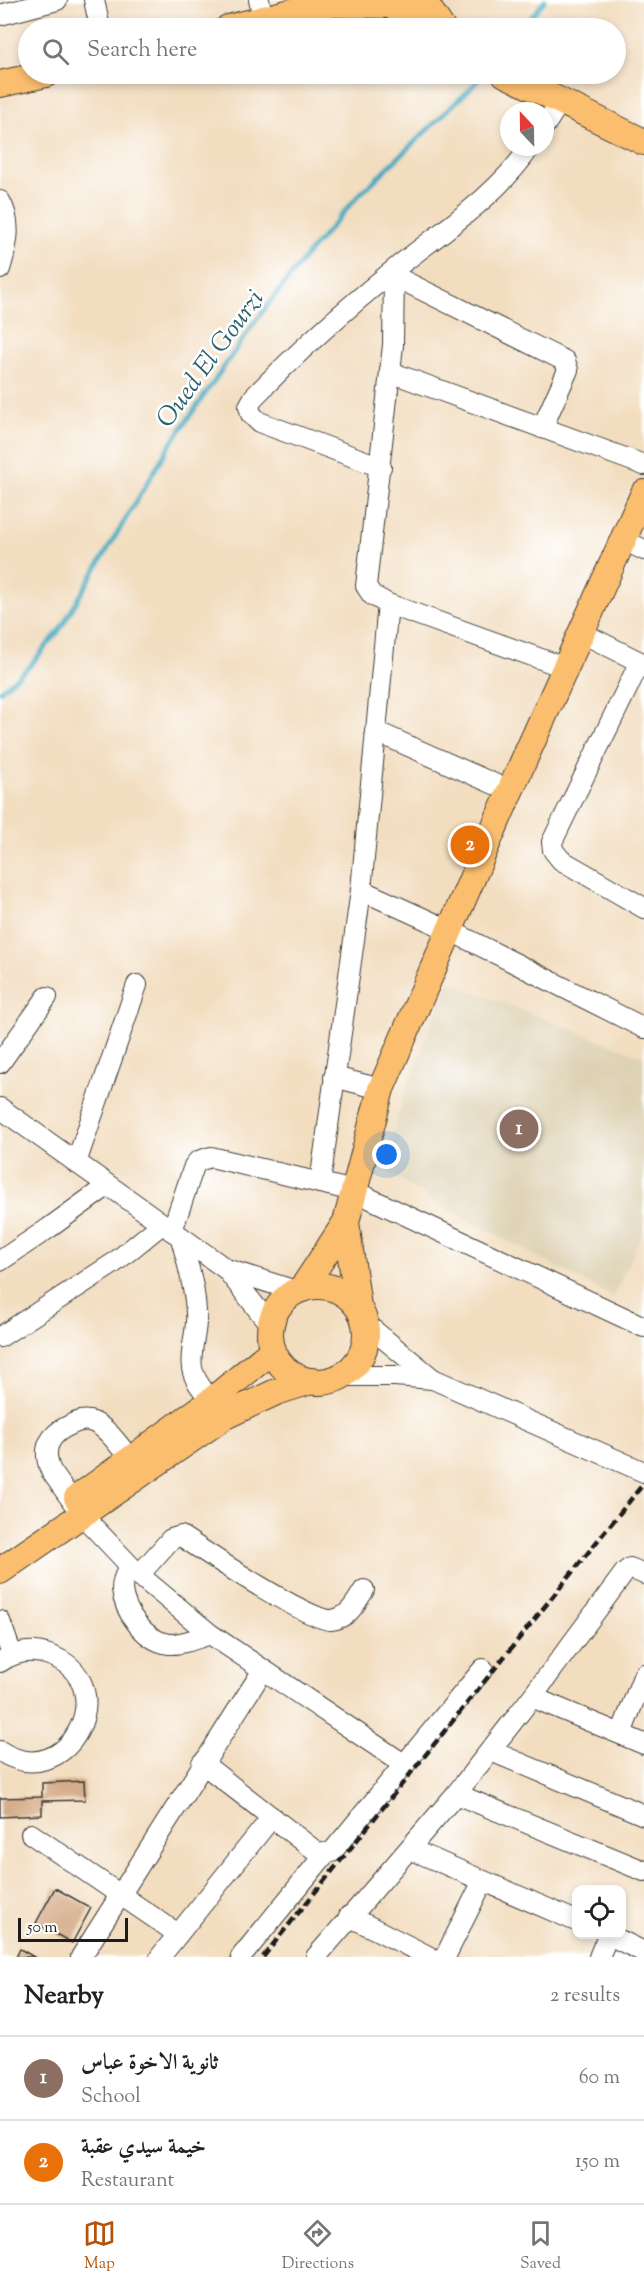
<!DOCTYPE html>
<html lang="en">
<head>
<meta charset="utf-8">
<style>
  body { margin:0; font-family:"Sorts Mill Goudy",Amiri,serif; background:#f2f2f2; color:#222 }
  .controls { position:absolute; right:18px; bottom:18px; display:grid; overflow:hidden; border-radius:12px; box-shadow:0 3px 9px #0003 }
  .controls button { width:54px; height:54px; display:grid; place-items:center; padding:0; border:0; border-bottom:2px solid #e0e0e0; background:#fff; color:#222; font:30px sans-serif }
  .compass { position:absolute; left:500px; top:102px; width:54px; height:54px; border-radius:50%; background:#fff; box-shadow:0 3px 9px #0003; rotate:338deg }
  .scale { position:absolute; left:18px; bottom:15px; width:110px; box-sizing:border-box; padding-left:6px; border:3px solid #1c1c1c; border-top:0; font-size:16px; line-height:21px; white-space:nowrap; color:#1c1c1c; -webkit-text-stroke:4px #fff; paint-order:stroke }
  .you { position:absolute; left:387px; top:1155px; width:21px; height:21px; margin:-15px; border:4px solid #fff; border-radius:50%; background:#1a73e8; box-shadow:0 0 0 9px #1a73e833 }
  .badge { display:grid; place-items:center; width:39px; height:39px; border-radius:50%; background:#b45309; color:#fff; font-size:20px; font-weight:700 }
  .pin { position:absolute; translate:-50% -50%; border:3px solid #fff; box-shadow:0 2px 6px #0006 }
  .list { margin:0; padding:0; list-style:none }
  h2 { display:flex; justify-content:space-between; align-items:center; height:78px; margin:0; padding:0 24px; font-size:26px }
  h2 small { font-size:20px; font-weight:400; color:#767676 }
  .list li { display:grid; grid-template-columns:39px 1fr auto; gap:18px; align-items:center; box-sizing:border-box; height:84px; padding:0 24px; border-top:2px solid #e0e0e0 }
  .list b { display:block; font-size:22px; white-space:nowrap }
  .list p { margin:0; font-size:20px; white-space:nowrap; color:#767676 }
  .list em { font-size:20px; font-style:normal; color:#767676 }
  .icon { flex:none; width:33px; height:33px; fill:none; stroke:currentColor; stroke-width:2; stroke-linecap:round; stroke-linejoin:round }
  .map { position:relative; flex:none; width:644px; height:1957px; overflow:hidden }
  .search { position:absolute; background:#fff; box-shadow:0 3px 9px #0003; left:18px; right:18px; top:18px; height:66px; display:flex; align-items:center; gap:15px; box-sizing:border-box; padding:0 21px; border-radius:33px; color:#767676; font-size:22px }
  .sheet { height:246px; background:#fff }
  nav { display:flex; justify-content:space-around; align-items:center; box-sizing:border-box; height:84px; border-top:2px solid #e0e0e0; background:#fff; font-size:16px; color:#767676 }
  nav a { display:grid; justify-items:center; gap:3px }
  nav .on { color:#b45309 }
  .map>svg:first-child { display:block }
  .built { fill:#ded2b4 }
  .lines { fill:none; stroke-linecap:round; stroke-linejoin:round }
  .stream { stroke:#3fa9bf; stroke-width:4.5 }
  .building { fill:#d6ad8b }
  .minor-casing { stroke:#3c3934; stroke-width:22 }
  .major-casing { stroke:#3c3934; stroke-width:28 }
  .minor { stroke:#fff; stroke-width:20 }
  .major { stroke:#fabe6e; stroke-width:26 }
  .rail { stroke:#1c1c1c; stroke-width:4.5; stroke-dasharray:9 4.5; stroke-linecap:butt }
  .labels { text-anchor:middle; stroke-width:5; stroke-linejoin:round; paint-order:stroke }
  .water-label { font-size:26px; font-style:italic; fill:#2e626e; stroke:#fff }
</style>
</head>
<body>
<div class="map">
<svg width="644" height="1957" viewBox="0 0 644 1957">
  <rect width="100%" height="100%" fill="#fff"/>
  <filter id="ink" filterUnits="userSpaceOnUse"><feTurbulence type="fractalNoise" baseFrequency=".0167" numOctaves="2"/><feDisplacementMap in="SourceGraphic" scale="12" xChannelSelector="R" yChannelSelector="G"/><feConvolveMatrix kernelMatrix="1 2 1 2 8 2 1 2 1" color-interpolation-filters="sRGB"/></filter>
  <filter id="wash" filterUnits="userSpaceOnUse"><feTurbulence type="fractalNoise" baseFrequency=".008" numOctaves="4" result="noise"/><feDisplacementMap in="SourceGraphic" scale="24" xChannelSelector="R" yChannelSelector="G"/><feGaussianBlur stdDeviation="1.35" result="paint"/><feColorMatrix in="noise" values="0 0 0 0 0 0 0 0 0 0 0 0 0 0 0 0 0 1.4 0 .05"/><feComposite in="paint" operator="in"/></filter>
  <g filter="url(#wash)">
    <rect width="100%" height="100%" fill="#f2ddbf"/>
    <polygon class="built" points="449,982 644,1057 644,1230 613,1297 433,1201 382,1168 406,1089"/>
    <g class="lines">
      <g class="stream">
        <polyline points="522,28 545,0"/>
        <polyline points="0,691 29,667 59,631 168,448 252,326 305,257 358,196 471,88 483,74"/>
      </g>
    </g>
    <g id="blocks">
      <g class="building">
        <polygon points="84,1781 85,1800 42,1801 42,1815 0,1817 0,1798 42,1797 42,1783"/>
        <polygon points="55,1888 91,1908 72,1943 36,1923"/>
        <polygon points="20,1949 34,1957 16,1957"/>
      </g>
    </g>
  </g>
  <g filter="url(#ink)">
    <use href="#blocks" fill-opacity="0" stroke="#3c3934" stroke-width="1.5"/>
    <g class="lines">
      <g class="minor-casing">
        <g id="minor">
          <polyline points="94,0 100,28"/>
          <polyline points="259,0 263,19"/>
          <polyline points="0,15 57,0"/>
          <polyline points="545,125 561,100"/>
          <path d="M0 201C13 224 7 246 0 269"/>
          <polyline points="389,274 394,276 393,345 366,586 372,595 388,604 566,668"/>
          <polyline points="394,276 565,361 568,370 542,428"/>
          <polyline points="390,372 644,465"/>
          <path d="M381 467 259 422 251 414 249 406 254 397C300 349 349 306 401 264 444 230 500 193 530 147"/>
          <polyline points="624,540 644,550"/>
          <polyline points="582,633 644,664"/>
          <polyline points="640,662 552,842 553,850 561,860 644,908"/>
          <polyline points="375,731 510,791"/>
          <polyline points="361,890 449,930 644,1028"/>
          <polyline points="0,1063 47,997"/>
          <polyline points="334,1077 381,1089"/>
          <polyline points="0,1108 226,1269 296,1291"/>
          <polyline points="76,1163 137,985"/>
          <polyline points="320,1183 361,890 388,604"/>
          <polyline points="172,1231 194,1166 198,1161 211,1157 354,1191 644,1327"/>
          <path d="M181 1238C187 1262 195 1287 196 1312 198 1331 189 1350 192 1368 194 1381 204 1391 211 1401"/>
          <polyline points="0,1261 49,1228 107,1186"/>
          <polyline points="226,1269 271,1326"/>
          <polyline points="366,1324 433,1379 644,1472"/>
          <polyline points="0,1337 114,1263 162,1224"/>
          <polyline points="341,1376 395,1376 433,1379"/>
          <path d="M130 1459C120 1447 108 1428 93 1422 84 1419 78 1421 70 1425 50 1434 41 1448 51 1471L82 1515 139 1575 210 1634 405 1765"/>
          <path d="M129 1567C125 1574 122 1581 122 1589 124 1612 145 1641 169 1644 181 1645 198 1638 210 1634"/>
          <path d="M139 1575 171 1539 181 1536C205 1552 310 1622 331 1620 349 1618 355 1604 364 1590"/>
          <polyline points="0,1621 12,1655"/>
          <path d="M0 1662C15 1652 32 1649 49 1655 125 1681 69 1796 0 1751"/>
          <polyline points="532,1697 644,1744"/>
          <polyline points="621,1734 644,1674"/>
          <polyline points="491,1751 644,1815"/>
          <polyline points="202,1763 319,1854 332,1852 483,1669"/>
          <polyline points="456,1794 644,1871"/>
          <polyline points="31,1834 178,1934"/>
          <polyline points="410,1849 576,1921"/>
          <polyline points="349,1916 430,1957"/>
          <polyline points="607,1934 644,1952"/>
          <polyline points="81,1957 263,1670"/>
          <polyline points="160,1957 272,1817"/>
          <polyline points="241,1957 325,1854"/>
          <polyline points="316,1957 456,1794 532,1697 625,1572 630,1568 644,1574"/>
          <polyline points="445,1957 483,1881"/>
          <polyline points="599,1957 608,1935"/>
        </g>
      </g>
      <g class="major-casing">
        <g id="major">
          <polyline points="387,0 391,5 402,10 414,6 418,0"/>
          <polyline points="423,0 442,28"/>
          <polyline points="329,4 391,5"/>
          <polyline points="228,28 338,0"/>
          <polyline points="505,74 644,142"/>
          <polyline points="0,84 46,74"/>
          <polyline points="346,1222 358,1306"/>
          <circle cx="318" cy="1334" r="48"/>
          <polyline points="302,1289 346,1222 381,1089 510,791 644,493"/>
          <polyline points="77,1498 211,1401 273,1350"/>
          <polyline points="0,1571 225,1416 276,1392 311,1381"/>
        </g>
      </g>
      <use href="#minor" class="minor"/>
      <use href="#major" class="major"/>
      <polyline class="rail" points="263,1957 644,1483"/>
    </g>
  </g>
  <g class="labels">
    <g class="water-label">
      <text transform="translate(209 358) rotate(-54)" y="9">Oued El Gourzi</text>
    </g>
  </g>
</svg>
<div class="controls">
<button><svg class="icon" aria-label="locate" viewBox="0 0 24 24"><circle cx="12" cy="12" r="6"/><path d="M12 2v4M12 18v4M2 12h4M18 12h4"/></svg></button>
</div>
<svg class="compass" viewBox="-18 -18 36 36"><path d="M0-13l5 13h-10z" fill="#e53935"/><path d="M0 13l5-13h-10z" fill="#767676"/></svg>
<div class="scale">50 m</div>
<div class="you"></div>
<div class="pin badge" style="left:519px;top:1129px;background:#8d6e63">1</div>
<div class="pin badge" style="left:470px;top:845px;background:#e8710a">2</div>
<div class="search"><svg class="icon" aria-label="search" viewBox="0 0 24 24"><circle cx="10" cy="10" r="6"/><path d="M15 15l6 6"/></svg>Search here</div>
</div>
<section class="sheet">
<h2>Nearby<small>2 results</small></h2>
<ul class="list">
<li><span class="badge" style="background:#8d6e63">1</span><div><b>ثانوية الاخوة عباس</b><p>School</p></div><em>60 m</em></li>
<li><span class="badge" style="background:#e8710a">2</span><div><b>خيمة سيدي عقبة</b><p>Restaurant</p></div><em>150 m</em></li>
</ul>
</section>
<nav>
<a class="on"><svg class="icon" aria-label="map" viewBox="0 0 24 24"><path d="M3 6l6-2 6 2 6-2v14l-6 2-6-2-6 2zM9 4v14M15 6v14"/></svg>Map</a>
<a><svg class="icon" aria-label="directions" viewBox="0 0 24 24"><path d="M12 3l9 9-9 9-9-9zM9 14v-3h6M13 9l2 2-2 2"/></svg>Directions</a>
<a><svg class="icon" aria-label="saved" viewBox="0 0 24 24"><path d="M7 4h10v16l-5-4-5 4z"/></svg>Saved</a>
</nav>
</body>
</html>
